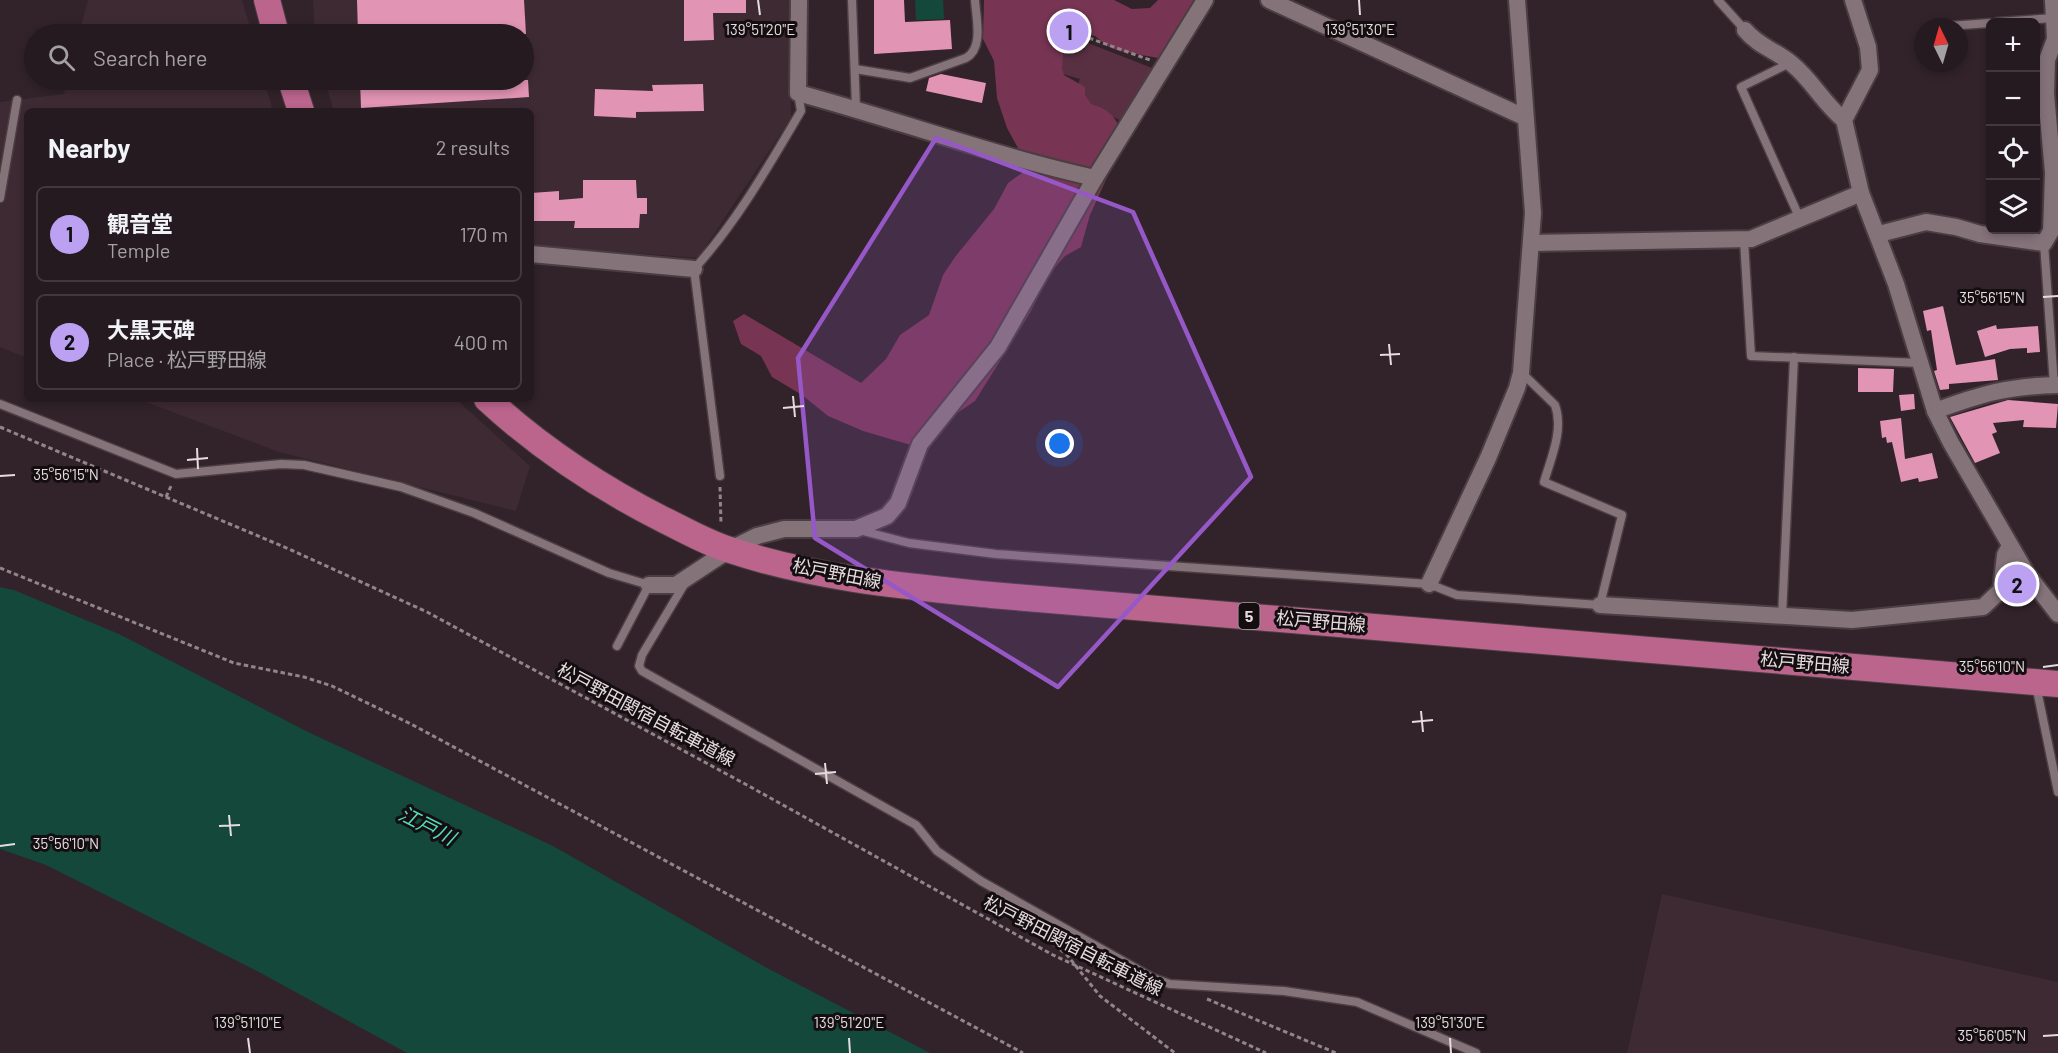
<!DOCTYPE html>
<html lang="en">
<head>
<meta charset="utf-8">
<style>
  body { margin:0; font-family:Barlow,"Noto Sans JP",sans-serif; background:#31272c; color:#f1f3f6 }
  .controls { position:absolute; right:18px; top:18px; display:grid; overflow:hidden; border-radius:9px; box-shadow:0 3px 9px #0003 }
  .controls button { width:54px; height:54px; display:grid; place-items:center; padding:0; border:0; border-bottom:2px solid #42383d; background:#251a1f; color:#f1f3f6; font:30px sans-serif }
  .compass { position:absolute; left:1914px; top:18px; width:54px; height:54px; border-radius:50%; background:#251a1f; box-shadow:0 3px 9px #0003; rotate:355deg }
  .you { position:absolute; left:1060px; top:444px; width:21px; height:21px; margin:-15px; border:4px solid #fff; border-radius:50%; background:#1a73e8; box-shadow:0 0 0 9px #1a73e833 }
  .badge { display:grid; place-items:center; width:39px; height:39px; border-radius:50%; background:#bca0f2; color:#111; font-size:20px; font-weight:700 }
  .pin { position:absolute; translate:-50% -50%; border:3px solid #fff; box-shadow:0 2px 6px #0006 }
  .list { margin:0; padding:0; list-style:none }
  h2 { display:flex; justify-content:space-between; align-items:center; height:78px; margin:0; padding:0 24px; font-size:26px }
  h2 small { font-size:20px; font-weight:400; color:#a3a1a4 }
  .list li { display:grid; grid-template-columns:39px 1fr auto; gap:18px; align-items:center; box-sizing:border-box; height:96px; margin:0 12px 12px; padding:0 12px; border:2px solid #42383d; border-radius:9px }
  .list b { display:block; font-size:22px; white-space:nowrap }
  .list p { margin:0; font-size:20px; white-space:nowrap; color:#a3a1a4 }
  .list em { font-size:20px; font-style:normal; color:#a3a1a4 }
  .icon { flex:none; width:33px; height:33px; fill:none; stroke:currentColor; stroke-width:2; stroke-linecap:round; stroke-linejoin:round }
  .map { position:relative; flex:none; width:2058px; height:1053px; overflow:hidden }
  .search { position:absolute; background:#251a1f; box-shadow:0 3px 9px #0003; left:24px; top:24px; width:510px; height:66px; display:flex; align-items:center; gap:15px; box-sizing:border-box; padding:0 21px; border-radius:33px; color:#a3a1a4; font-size:22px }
  .panel { position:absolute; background:#251a1f; box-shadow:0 3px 9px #0003; left:24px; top:108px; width:510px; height:294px; border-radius:9px }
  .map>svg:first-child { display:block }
  .built { fill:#3e2a32 }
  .green { fill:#593042 }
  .forest { fill:#773553 }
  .water { fill:#13483b }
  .building { fill:#e194b4 }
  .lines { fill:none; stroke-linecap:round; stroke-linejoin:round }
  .lane-casing { stroke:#4a3e42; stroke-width:11 }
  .street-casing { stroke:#4a3e42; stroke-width:20 }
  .primary-casing { stroke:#4a3e42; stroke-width:28 }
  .path { stroke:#918589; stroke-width:3; stroke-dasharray:4.5 3; stroke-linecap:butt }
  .lane { stroke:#85737a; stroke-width:8 }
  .street { stroke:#85737a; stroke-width:16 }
  .primary { stroke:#bb658d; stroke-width:26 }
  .marked { fill:#9658c7; fill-opacity:0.2; stroke:#9658c7; stroke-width:4.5; stroke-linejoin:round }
  .ticks { fill:none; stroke:#e6dcdf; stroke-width:2 }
  .labels { text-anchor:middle; stroke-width:6; stroke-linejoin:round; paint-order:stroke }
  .shield { fill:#150e11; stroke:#a79ea1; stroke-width:1.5 }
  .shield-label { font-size:16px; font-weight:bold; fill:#e6dcdf }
  .street-label { font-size:18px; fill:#e6dcdf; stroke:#150e11 }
  .water-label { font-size:20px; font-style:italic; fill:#52ddbb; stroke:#150e11 }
  .ticks-label { font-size:15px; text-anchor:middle; fill:#e6dcdf; stroke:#150e11; stroke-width:6; stroke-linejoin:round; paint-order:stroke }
</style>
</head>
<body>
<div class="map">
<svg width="2058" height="1053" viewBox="0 0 2058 1053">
  <rect width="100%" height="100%" fill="#312329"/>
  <g class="built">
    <polygon points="88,0 242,0 252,34 79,34"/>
    <polygon points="313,0 789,0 791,118 698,258 531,245 531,111 334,111 324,80 524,80 524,34 315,34"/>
    <polygon points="67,80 264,80 273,111 27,111 27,358 0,347 0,102 64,94"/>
    <polygon points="138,399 456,399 530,466 516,511 279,452"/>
    <polygon points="1662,894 2058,982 2058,1053 1627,1053"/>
  </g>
  <polygon class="green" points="1088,43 1152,68 1122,121 1073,99 1080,79 1056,72 1066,44 1084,50"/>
  <path class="forest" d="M984 0H1114L1132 9 1150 8 1158 0H1199L1164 59 1119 51 1107 46 1095 36 1084 34 1064 41 1062 69 1064 75 1085 87V95L1091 104C1112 110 1118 120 1124 140L1090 215 1081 247 1065 256 1050 273 1030 313 975 401 950 418 931 444 921 448 863 431 828 416 802 395 772 377 761 356 741 344 733 321 744 314 861 383 886 359 900 335 929 315 943 275 955 257 994 209 1008 183 1029 168 1007 128 997 98 994 61 983 39Z"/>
  <g class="water">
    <polygon points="915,0 943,0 944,19 916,20"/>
    <polygon points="0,587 14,590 119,634 306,731 553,846 767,968 930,1053 407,1053 257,971 46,865 0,849"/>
  </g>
  <g class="building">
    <polygon points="357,0 524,0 526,34 358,34"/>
    <polygon points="684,0 746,0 746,13 713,13 714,40 684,41"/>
    <polygon points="874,0 904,0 905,22 950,20 952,49 874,54"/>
    <polygon points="1063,19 1081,25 1075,43 1057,37"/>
    <polygon points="941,74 986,83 982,103 926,91 929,78"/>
    <polygon points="360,80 528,80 529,97 361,108"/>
    <polygon points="703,84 704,111 636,112 636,118 594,116 595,89 653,91 652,85"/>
    <polygon points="583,180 636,180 637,198 647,198 647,214 640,214 639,228 574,228 575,221 531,221 531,193 559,191 559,200 583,198"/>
    <polygon points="1943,306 1956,365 1995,359 1998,380 1949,384 1949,389 1940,390 1934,371 1937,370 1931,330 1927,331 1923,311"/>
    <polygon points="1996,325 1997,329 2038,326 2040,352 2027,353 2027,348 2010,349 1985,357 1977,331"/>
    <polygon points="1858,368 1894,369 1893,392 1858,392"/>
    <polygon points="1914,394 1915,409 1901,411 1899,395"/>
    <polygon points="2008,400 2058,404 2056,428 2023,427 2024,420 1993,423 1997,432 1992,434 2000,453 1975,463 1950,417"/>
    <polygon points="1901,418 1905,459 1932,453 1938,478 1919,482 1918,478 1901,482 1892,442 1887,443 1886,437 1882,438 1880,421"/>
  </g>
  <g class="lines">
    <g class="lane-casing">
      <g id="lane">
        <polyline points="852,0 856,108"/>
        <polyline points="1718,0 1745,30"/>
        <polyline points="1997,22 2054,18"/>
        <polyline points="1948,26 1990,23"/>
        <polyline points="1790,63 1741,87 1800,219"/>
        <path d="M855 69 910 78 966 58C984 48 976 18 975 0"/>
        <polyline points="0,198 17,100"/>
        <polyline points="1744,240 1751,356 1920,363"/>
        <polyline points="2044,243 2054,385"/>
        <polyline points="0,404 176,474 281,464 304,465 401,487 474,513 609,573 649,585 617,646"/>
        <path d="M720 476 694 269C737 222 769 165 801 111L798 93"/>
        <path d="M859 530 909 543 996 554 1429 584 1457 595 1600 605 1622 515 1544 482C1551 458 1564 430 1555 405L1522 373"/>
        <polyline points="685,583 642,655 639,666 642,671 916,825 937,851 981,881 1153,978 1170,984 1284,991 1357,1002 1476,1053"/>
        <polyline points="1782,617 1794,357"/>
        <polyline points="2036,685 2058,792"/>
      </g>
    </g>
    <g class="street-casing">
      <g id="street">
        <path d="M799 0 798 93C898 120 995 156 1095 178"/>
        <polyline points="1269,0 1524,117"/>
        <polyline points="1853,0 1868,47 1870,70 1844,120 1861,193 1896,284 1935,411 1951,443 2027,574 2058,614"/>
        <path d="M1745 30C1758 46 1777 51 1792 64 1812 80 1823 103 1844 120"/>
        <polyline points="1879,234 1926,222 1956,227 1980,234 2044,243 2051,231 2053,173 2046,94 2047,60 2055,39 2053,0"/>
        <polyline points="1531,243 1751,239 1861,193"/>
        <polyline points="531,254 694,269"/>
        <path d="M1935 411C1981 394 2008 386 2058 385"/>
        <polyline points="1429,584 1488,458 1517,388 1521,373 1533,213 1517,0"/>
        <polyline points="649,585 676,585 729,550 757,536 784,529 856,529 887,516 898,503 920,444 998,347 1095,178 1205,0"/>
        <polyline points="1600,605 1852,620 1983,607 2001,590 2005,555 2010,546"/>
      </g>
    </g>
    <g class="primary-casing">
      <g id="primary">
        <polyline points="267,0 276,34"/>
        <polyline points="291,80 301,111"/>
        <path d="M487 399C540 448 599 487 664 520 685 530 707 543 730 550 814 578 903 586 991 595L2058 684"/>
      </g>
    </g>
    <g class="path">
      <polyline points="1089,38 1150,60"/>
      <polyline points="0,427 289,549 427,612 747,785 1053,955 1266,1053"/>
      <polyline points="720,487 721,524"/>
      <polyline points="166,497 172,484"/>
      <polyline points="0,568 234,663 304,677 332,686 411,724 1023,1053"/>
      <polyline points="1019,917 1067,955 1100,996 1175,1053"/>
      <polyline points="1207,999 1336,1053"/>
    </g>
    <use href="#lane" class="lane"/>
    <use href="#street" class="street"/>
    <use href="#primary" class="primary"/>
  </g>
  <path class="marked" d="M936 138 1133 212 1251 477 1058 687 815 538 798 358Z"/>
  <path class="ticks" d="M758 0 760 15M1359 0 1360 15M2043 297 2058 296M1389 344 1391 365M1380 355 1400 354M793 396 795 417M783 408 804 406M197 448 198 469M187 460 208 458M0 476 15 475M2043 667 2058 665M1421 711 1423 732M1412 722 1433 720M825 763 827 784M815 774 836 772M229 815 231 836M219 826 240 825M0 846 15 844M2043 1036 2058 1035M248 1038 250 1053M849 1038 850 1053M1450 1038 1451 1053"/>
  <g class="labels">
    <rect class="shield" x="1238.5" y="603" width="21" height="26" rx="4.5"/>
    <g class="shield-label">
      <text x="1249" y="622">5</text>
    </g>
    <g class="street-label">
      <text transform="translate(837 574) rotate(11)" y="6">松戸野田線</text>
      <text transform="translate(1321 622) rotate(5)" y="6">松戸野田線</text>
      <text transform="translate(1805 663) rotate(5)" y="6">松戸野田線</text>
      <text transform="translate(646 715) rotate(28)" y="6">松戸野田関宿自転車道線</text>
      <text transform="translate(1073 946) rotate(27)" y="6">松戸野田関宿自転車道線</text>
    </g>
    <g class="water-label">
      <text transform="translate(427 826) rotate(27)" y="7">江戸川</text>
    </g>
  </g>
  <g class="ticks-label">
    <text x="760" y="35">139°51'20"E</text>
    <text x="1360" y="35">139°51'30"E</text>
    <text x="1992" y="303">35°56'15"N</text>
    <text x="66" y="480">35°56'15"N</text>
    <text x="1992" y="672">35°56'10"N</text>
    <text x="66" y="849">35°56'10"N</text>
    <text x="248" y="1028">139°51'10"E</text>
    <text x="849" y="1028">139°51'20"E</text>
    <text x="1450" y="1028">139°51'30"E</text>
    <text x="1992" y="1041">35°56'05"N</text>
  </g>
</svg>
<div class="controls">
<button>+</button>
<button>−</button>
<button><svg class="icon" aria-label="locate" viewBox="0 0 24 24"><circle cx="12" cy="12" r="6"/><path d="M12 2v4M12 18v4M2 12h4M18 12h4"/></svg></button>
<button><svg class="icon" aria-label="layers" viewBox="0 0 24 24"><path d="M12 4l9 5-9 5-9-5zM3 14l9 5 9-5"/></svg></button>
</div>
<svg class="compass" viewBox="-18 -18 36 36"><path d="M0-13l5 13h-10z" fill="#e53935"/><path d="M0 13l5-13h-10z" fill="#a3a1a4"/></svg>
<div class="you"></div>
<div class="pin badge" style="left:1069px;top:31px">1</div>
<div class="pin badge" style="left:2017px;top:584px">2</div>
<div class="search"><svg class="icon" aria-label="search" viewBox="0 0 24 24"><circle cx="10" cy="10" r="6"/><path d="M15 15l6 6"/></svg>Search here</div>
<section class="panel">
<h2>Nearby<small>2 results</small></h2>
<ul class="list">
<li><span class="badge">1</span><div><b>観音堂</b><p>Temple</p></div><em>170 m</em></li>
<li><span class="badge">2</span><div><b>大黒天碑</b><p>Place · 松戸野田線</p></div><em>400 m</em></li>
</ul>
</section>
</div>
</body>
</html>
